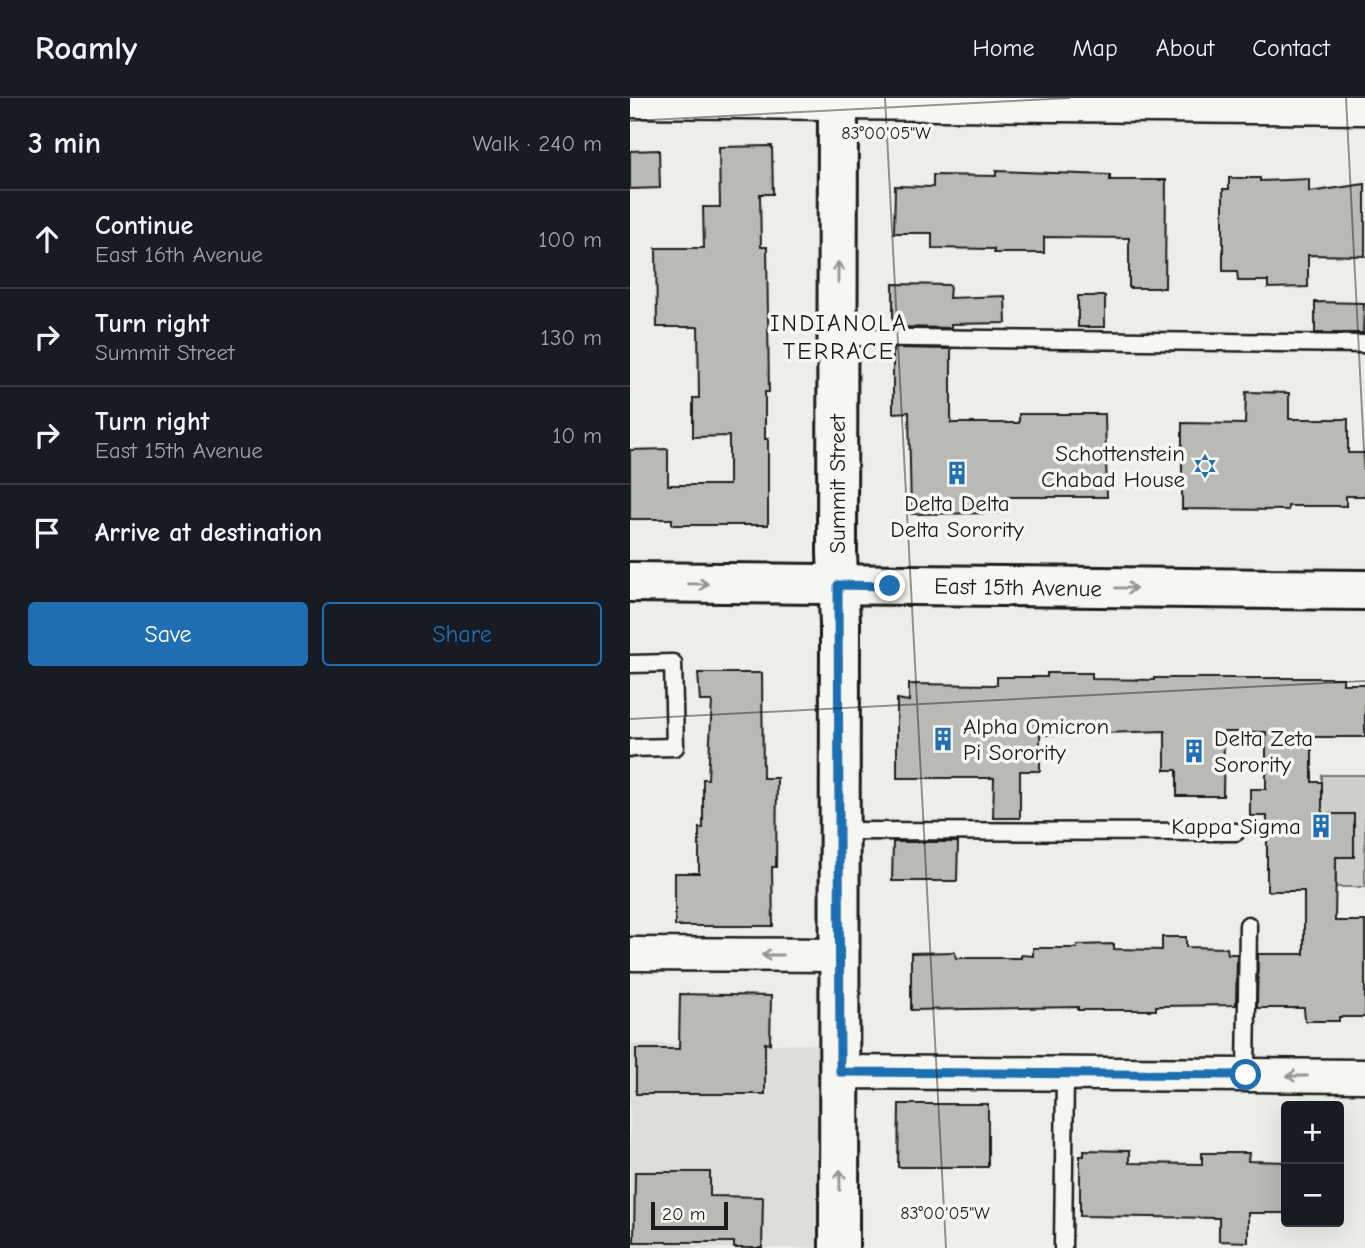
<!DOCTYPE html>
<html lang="en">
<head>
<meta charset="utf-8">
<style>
  body { margin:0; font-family:"Comic Neue",sans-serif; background:#242831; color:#f1f3f6 }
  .controls { position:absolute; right:21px; bottom:21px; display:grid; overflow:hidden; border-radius:7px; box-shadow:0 7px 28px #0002 }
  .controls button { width:63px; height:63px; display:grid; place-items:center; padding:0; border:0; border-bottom:2px solid #363941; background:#171b24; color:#f1f3f6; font:35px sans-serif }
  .scale { position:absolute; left:21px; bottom:18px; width:77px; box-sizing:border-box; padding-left:7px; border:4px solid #1c1c1c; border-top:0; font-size:19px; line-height:24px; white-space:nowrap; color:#1c1c1c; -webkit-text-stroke:5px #f6f6f2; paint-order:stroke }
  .stop { position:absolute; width:21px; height:21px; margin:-16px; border:5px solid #1f6fb2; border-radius:50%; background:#fff }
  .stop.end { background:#1f6fb2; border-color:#fff; box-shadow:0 2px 7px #0008 }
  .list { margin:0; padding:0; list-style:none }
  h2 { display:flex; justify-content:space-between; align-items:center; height:91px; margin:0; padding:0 28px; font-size:30px }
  h2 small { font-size:23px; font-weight:400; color:#9ea1a6 }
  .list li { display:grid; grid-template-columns:46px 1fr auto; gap:21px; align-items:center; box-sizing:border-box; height:98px; padding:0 28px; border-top:2px solid #363941 }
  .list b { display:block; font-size:26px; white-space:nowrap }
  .list p { margin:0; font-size:23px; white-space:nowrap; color:#9ea1a6 }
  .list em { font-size:23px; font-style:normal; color:#9ea1a6 }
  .actions { display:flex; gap:14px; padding:21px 28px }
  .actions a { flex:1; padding:16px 0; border:2px solid #1f6fb2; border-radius:7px; text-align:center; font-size:24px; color:#1f6fb2 }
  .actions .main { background:#1f6fb2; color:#fff }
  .icon { flex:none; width:38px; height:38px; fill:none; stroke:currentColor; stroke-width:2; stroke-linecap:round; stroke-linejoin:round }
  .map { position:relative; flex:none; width:735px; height:1150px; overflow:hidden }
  header { display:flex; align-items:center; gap:42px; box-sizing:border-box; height:98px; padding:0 35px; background:#171b24; border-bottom:2px solid #363941 }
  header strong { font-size:33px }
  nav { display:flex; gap:38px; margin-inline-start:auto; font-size:24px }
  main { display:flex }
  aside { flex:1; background:#171b24 }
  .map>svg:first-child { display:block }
  .built { fill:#ddddda }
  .green { fill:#cececb; stroke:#757574; stroke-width:2 }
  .building { fill:#b9b9b6; stroke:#1c1c1c; stroke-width:2 }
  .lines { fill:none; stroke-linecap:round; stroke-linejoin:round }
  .service-casing { stroke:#1c1c1c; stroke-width:21 }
  .minor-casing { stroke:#1c1c1c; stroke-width:37 }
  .tertiary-casing { stroke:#1c1c1c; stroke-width:44 }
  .primary-casing { stroke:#1c1c1c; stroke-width:44 }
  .service { stroke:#f6f6f2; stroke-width:16 }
  .minor { stroke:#f6f6f2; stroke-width:32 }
  .tertiary { stroke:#f6f6f2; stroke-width:38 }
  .primary { stroke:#f6f6f2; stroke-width:38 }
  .oneway { stroke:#949492 }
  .route { stroke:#1f6fb2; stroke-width:9 }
  .ticks { fill:none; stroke:#1c1c1c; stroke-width:2; stroke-opacity:0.45 }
  .labels { text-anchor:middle; stroke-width:7; stroke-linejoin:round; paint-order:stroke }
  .poi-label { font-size:23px; fill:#1c1c1c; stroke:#f6f6f2; text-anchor:end }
  .street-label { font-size:23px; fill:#1c1c1c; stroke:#f6f6f2 }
  .neighbourhood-label { font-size:24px; letter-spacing:2px; fill:#1c1c1c; stroke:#f6f6f2 }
  .ticks-label { font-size:18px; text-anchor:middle; fill:#1c1c1c; stroke:#f6f6f2; stroke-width:7; stroke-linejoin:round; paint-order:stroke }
</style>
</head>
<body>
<header>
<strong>Roamly</strong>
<nav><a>Home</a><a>Map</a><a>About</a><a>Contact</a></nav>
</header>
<main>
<aside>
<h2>3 min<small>Walk · 240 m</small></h2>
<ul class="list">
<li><svg class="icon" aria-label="ahead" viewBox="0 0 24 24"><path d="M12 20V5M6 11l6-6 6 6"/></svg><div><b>Continue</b><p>East 16th Avenue</p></div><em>100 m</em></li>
<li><svg class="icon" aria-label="right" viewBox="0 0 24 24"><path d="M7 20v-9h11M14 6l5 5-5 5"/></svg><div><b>Turn right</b><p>Summit Street</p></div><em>130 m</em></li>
<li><svg class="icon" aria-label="right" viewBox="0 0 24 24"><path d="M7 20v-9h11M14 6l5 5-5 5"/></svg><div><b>Turn right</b><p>East 15th Avenue</p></div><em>10 m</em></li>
<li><svg class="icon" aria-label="arrive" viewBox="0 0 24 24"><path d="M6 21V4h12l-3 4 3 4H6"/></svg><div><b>Arrive at destination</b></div></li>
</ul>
<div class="actions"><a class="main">Save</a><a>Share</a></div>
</aside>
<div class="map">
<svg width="735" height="1150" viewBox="0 0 735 1150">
  <rect width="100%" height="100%" fill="#edede9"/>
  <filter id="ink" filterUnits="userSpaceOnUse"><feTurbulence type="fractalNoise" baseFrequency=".0143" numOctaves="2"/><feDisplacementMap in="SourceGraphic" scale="14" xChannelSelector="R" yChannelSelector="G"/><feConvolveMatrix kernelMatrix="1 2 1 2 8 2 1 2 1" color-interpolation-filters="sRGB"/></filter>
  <g filter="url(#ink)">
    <polygon class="built" points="0,946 218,946 217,1150 0,1150"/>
    <polygon class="green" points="692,677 735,677 735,789 706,789 706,759 692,716"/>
    <g class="building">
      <polygon points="142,48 143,96 130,96 131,149 137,149 139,294 135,294 135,341 138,341 138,427 42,427 42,421 0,421 0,352 38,351 38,387 99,387 99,338 63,339 63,300 69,300 68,229 27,229 26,150 74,150 73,109 90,109 89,49"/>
      <polygon points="29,52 30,90 0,91 0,53"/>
      <polygon points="366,73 480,77 480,82 536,82 535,190 499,190 499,140 414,139 414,155 364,155 364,151 302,150 302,135 264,135 265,88 303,89 303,77 366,78"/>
      <polygon points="599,80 630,80 630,83 679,81 679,94 735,86 735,158 678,157 678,189 638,190 638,183 608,183 607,173 593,173 593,91 599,91"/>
      <polygon points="263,186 320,187 319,200 375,198 376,225 321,226 321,230 263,229"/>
      <rect x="448" y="198" width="27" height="31"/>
      <polygon points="685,204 734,205 733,235 685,235"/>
      <polygon points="263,250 321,251 321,325 389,325 389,316 475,316 477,399 374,399 374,415 281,416 279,314 263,315"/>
      <polygon points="616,294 659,295 659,321 718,321 718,355 735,355 735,398 716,398 716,408 658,408 658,412 552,411 552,325 615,326"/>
      <polygon points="68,575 132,575 133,680 147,680 146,769 142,769 143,828 45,828 45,775 69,775 69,730 73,730 73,681 78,681 82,603 70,603"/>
      <polygon points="417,575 462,575 462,581 524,582 524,580 713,580 713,586 735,586 735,639 682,639 682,684 692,684 692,716 724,716 724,759 706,759 705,823 735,823 735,919 709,919 709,923 675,923 674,910 627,910 628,856 674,856 674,793 637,793 637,718 620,718 620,691 636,691 636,634 594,634 593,698 547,698 547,672 535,672 535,633 410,637 410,673 390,673 390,720 363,720 364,680 267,680 267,601 279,603 279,586 367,587 367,579 417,579"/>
      <polygon points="263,744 328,744 327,783 262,783"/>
      <polygon points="532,839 556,839 556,849 597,850 598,856 607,856 606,907 526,908 526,912 448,912 448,909 281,912 281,855 325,854 326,860 391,860 391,857 403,858 403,850 447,850 447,847 484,846 484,851 532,852"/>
      <polygon points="50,896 141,898 140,946 135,945 135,996 6,996 6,951 49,951"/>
      <polygon points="269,1006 358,1006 358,1069 268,1069"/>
      <polygon points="454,1052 499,1053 499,1065 572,1066 572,1055 619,1055 618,1063 656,1064 656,1115 618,1115 618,1144 589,1143 589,1120 450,1118 450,1058 454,1058"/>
      <polygon points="5,1074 80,1074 80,1098 133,1099 132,1150 104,1150 104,1144 4,1144"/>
    </g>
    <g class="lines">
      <g class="service-casing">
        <g id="service">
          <polyline points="208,239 735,246"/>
          <polyline points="0,566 43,565 45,649 0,650"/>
          <polyline points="209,733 606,734"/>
          <polyline points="616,977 618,827"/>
          <polyline points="433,1150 435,976"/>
        </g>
      </g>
      <g class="minor-casing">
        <g id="minor">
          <polyline points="0,3 735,10"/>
          <polyline points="0,856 210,857"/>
          <polyline points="210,974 735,978"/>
        </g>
      </g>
      <g class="tertiary-casing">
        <polyline id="tertiary" points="0,484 735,492"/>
      </g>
      <g class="primary-casing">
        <polyline id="primary" points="208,0 207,455 210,526 209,1150"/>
      </g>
      <use href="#service" class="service"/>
      <use href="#minor" class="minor"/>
      <use href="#tertiary" class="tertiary"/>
      <use href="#primary" class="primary"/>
    </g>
    <defs><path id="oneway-shaft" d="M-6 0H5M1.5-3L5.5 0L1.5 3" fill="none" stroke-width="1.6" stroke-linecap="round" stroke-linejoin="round" transform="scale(1.75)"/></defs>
    <g class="oneway">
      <use href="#oneway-shaft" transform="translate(208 174) rotate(-90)"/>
      <use href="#oneway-shaft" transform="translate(68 486) rotate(1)"/>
      <use href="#oneway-shaft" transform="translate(496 490) rotate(1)"/>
      <use href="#oneway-shaft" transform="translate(142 857) rotate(-180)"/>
      <use href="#oneway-shaft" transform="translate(667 978) rotate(-180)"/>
      <use href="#oneway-shaft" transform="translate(210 1082) rotate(-89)"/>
    </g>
  </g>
  <g class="lines" filter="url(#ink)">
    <polyline class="route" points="260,488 208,487 210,974 616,977"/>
  </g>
  <path class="ticks" d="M255 0 316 1150M716 0 735 372M0 23 440 0M0 621 735 583"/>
  <defs>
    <g id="synagogue-bare" transform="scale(1.89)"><path d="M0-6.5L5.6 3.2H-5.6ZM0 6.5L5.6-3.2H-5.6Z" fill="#1f6fb2" stroke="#f6f6f2" stroke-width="2.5" paint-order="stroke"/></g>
    <g id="building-bare" transform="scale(1.89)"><path d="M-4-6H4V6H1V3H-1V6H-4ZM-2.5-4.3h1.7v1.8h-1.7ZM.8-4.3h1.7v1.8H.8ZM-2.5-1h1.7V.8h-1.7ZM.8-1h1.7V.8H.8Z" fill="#1f6fb2" stroke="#f6f6f2" stroke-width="2.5" paint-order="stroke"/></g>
  </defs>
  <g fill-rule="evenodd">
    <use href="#synagogue-bare" x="575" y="368"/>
    <use href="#building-bare" x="327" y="375"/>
    <use href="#building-bare" x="313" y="641"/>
    <use href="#building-bare" x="564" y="653"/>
    <use href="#building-bare" x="691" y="728"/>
  </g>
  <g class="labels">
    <g class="poi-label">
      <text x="555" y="363">Schottenstein<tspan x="555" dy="26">Chabad House</tspan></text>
      <text x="327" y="413" text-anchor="middle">Delta Delta<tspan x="327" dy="26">Delta Sorority</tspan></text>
      <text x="333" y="636" text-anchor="start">Alpha Omicron<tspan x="333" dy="26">Pi Sorority</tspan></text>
      <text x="584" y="648" text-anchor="start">Delta Zeta<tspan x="584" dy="26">Sorority</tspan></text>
      <text x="671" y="736">Kappa Sigma</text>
    </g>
    <g class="street-label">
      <text transform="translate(207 386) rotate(-90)" y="8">Summit Street</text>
      <text transform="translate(388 489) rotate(1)" y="8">East 15th Avenue</text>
    </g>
    <g class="neighbourhood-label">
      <text x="209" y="233">INDIANOLA<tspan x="209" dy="28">TERRACE</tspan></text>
    </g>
  </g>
  <g class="ticks-label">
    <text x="256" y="41">83°00'05"W</text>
    <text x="315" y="1121">83°00'05"W</text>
  </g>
</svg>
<div class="controls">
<button>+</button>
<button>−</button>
</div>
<div class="scale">20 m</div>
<div class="stop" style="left:616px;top:977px"></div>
<div class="stop end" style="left:260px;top:488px"></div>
</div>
</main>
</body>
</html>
